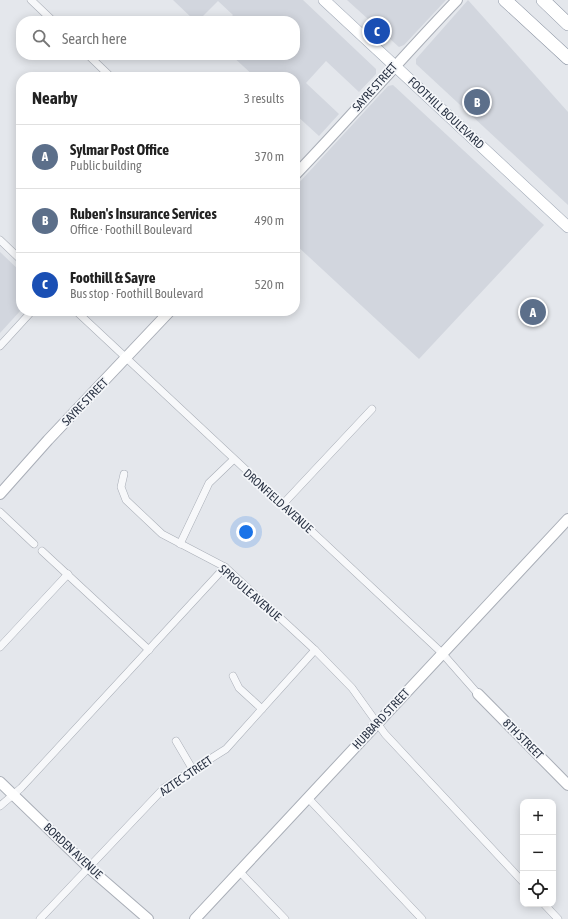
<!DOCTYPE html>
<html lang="en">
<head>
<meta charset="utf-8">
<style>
  body { margin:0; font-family:"Asap Condensed",sans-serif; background:#f6f6f6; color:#222 }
  .controls { position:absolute; right:12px; bottom:12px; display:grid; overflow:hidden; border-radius:8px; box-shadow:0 2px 10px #0003 }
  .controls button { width:36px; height:36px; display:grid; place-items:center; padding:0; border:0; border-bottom:1px solid #e0e0e0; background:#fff; color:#222; font:20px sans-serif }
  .you { position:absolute; left:246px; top:532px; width:14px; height:14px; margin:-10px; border:3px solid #fff; border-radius:50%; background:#1a73e8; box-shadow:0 0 0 6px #1a73e833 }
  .badge { display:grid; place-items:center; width:26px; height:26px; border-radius:50%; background:#d1495b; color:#fff; font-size:13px; font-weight:700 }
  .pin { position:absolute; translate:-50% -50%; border:2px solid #fff; box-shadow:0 1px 4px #0006 }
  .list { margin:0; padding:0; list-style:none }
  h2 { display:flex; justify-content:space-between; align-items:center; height:52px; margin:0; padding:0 16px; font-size:17px }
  h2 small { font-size:13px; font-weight:400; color:#767676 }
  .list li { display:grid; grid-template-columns:26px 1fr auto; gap:12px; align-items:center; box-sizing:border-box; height:64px; padding:0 16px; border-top:1px solid #e0e0e0 }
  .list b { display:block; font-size:15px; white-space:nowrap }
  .list p { margin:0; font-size:13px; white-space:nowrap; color:#767676 }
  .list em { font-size:13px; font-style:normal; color:#767676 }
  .icon { flex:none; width:22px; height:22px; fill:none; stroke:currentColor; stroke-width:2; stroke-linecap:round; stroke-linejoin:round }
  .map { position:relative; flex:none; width:568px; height:919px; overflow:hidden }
  .search { position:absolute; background:#fff; box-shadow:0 2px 10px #0003; left:16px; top:16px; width:284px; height:44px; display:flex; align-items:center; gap:10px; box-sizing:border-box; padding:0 14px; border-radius:16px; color:#767676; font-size:15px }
  .panel { position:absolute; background:#fff; box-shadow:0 2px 10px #0003; left:16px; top:72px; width:284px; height:244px; border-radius:16px }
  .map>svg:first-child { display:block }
  .built { fill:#d2d6de }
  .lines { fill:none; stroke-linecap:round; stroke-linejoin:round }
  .street-casing { stroke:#a9aeb7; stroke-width:8 }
  .secondary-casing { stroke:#a9aeb7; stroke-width:12 }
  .primary-casing { stroke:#a3abb8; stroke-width:12 }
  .highway-casing { stroke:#8b94a3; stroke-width:14 }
  .street { stroke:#f7f8fa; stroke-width:7 }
  .secondary { stroke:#fff; stroke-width:10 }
  .primary { stroke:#fff; stroke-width:11 }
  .highway { stroke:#fff; stroke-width:13 }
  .labels { text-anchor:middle; stroke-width:3.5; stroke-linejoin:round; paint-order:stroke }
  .street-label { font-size:12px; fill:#2b3445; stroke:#f4f6f9 }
</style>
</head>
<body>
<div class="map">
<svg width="568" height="919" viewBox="0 0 568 919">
  <rect width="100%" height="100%" fill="#e4e7ec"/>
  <g class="built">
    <polygon points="173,0 303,0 376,69 376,74 359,92 326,61 306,83 339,114 319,136 295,114 295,77 255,77 231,55 295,55 295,21 227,21 233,15 218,1 198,21 195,21"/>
    <polygon points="347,0 446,0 404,45 399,47"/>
    <polygon points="468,0 568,112 568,205 416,64 416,59"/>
    <polygon points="393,85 544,225 419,359 295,244 295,187 388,86"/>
    <polygon points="0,252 21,272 21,310 0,333"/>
  </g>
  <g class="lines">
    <g class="street-casing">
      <g id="street">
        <polyline points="31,0 53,21"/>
        <polyline points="88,55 111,77"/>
        <polyline points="0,240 21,260"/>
        <polyline points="76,311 442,653 478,694"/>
        <polyline points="0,346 32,311"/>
        <polyline points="124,474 121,487 126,500 162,534 225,567 315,650 352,688 385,734 523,882"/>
        <polyline points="283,504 372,409"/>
        <polyline points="0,512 34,544"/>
        <polyline points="180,544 209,483 233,460"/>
        <polyline points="42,551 149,650"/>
        <polyline points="0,647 68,574"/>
        <polyline points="233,676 239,688 262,709"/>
        <polyline points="176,741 193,770"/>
        <polyline points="308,798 422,919"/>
        <polyline points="0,806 21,788 225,567"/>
        <polyline points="240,872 285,919"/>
        <polyline points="544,904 558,919"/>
        <polyline points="40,919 164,788 226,749 315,650"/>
      </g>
    </g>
    <g class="secondary-casing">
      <g id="secondary">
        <path d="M295 175C350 118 402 57 457 0"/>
        <polyline points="0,494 48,440 170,311"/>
        <polyline points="478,694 568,785"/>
        <polyline points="0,782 88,867 148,919"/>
        <polyline points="195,919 568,519"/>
      </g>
    </g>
    <g class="primary-casing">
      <polyline id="primary" points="324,0 568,227"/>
    </g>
    <g class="highway-casing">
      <g id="highway">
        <polyline points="505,0 568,58"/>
        <polyline points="543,0 568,24"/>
      </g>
    </g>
    <use href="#street" class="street"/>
    <use href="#secondary" class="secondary"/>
    <use href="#primary" class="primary"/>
    <use href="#highway" class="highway"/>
  </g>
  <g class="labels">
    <g class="street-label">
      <text transform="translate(375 87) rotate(-48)" y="4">SAYRE STREET</text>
      <text transform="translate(446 113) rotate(43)" y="4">FOOTHILL BOULEVARD</text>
      <text transform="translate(85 402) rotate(-46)" y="4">SAYRE STREET</text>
      <text transform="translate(278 501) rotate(42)" y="4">DRONFIELD AVENUE</text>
      <text transform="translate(250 593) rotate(41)" y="4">SPROULE AVENUE</text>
      <text transform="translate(381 719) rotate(-47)" y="4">HUBBARD STREET</text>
      <text transform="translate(523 739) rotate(45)" y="4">8TH STREET</text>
      <text transform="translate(186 776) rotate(-34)" y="4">AZTEC STREET</text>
      <text transform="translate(73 851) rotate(43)" y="4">BORDEN AVENUE</text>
    </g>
  </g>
</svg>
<div class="controls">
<button>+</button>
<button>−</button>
<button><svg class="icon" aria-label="locate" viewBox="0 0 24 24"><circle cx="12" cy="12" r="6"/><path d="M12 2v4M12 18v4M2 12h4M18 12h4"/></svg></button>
</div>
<div class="you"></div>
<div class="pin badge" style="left:533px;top:312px;background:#5c6f8a">A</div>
<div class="pin badge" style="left:477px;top:102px;background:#5c6f8a">B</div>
<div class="pin badge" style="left:377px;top:31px;background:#1a4fb4">C</div>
<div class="search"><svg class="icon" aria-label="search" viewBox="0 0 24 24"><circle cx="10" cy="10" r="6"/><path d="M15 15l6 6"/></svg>Search here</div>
<section class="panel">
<h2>Nearby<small>3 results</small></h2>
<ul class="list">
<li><span class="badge" style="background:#5c6f8a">A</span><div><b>Sylmar Post Office</b><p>Public building</p></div><em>370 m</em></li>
<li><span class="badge" style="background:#5c6f8a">B</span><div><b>Ruben's Insurance Services</b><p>Office · Foothill Boulevard</p></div><em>490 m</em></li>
<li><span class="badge" style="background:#1a4fb4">C</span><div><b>Foothill &amp; Sayre</b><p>Bus stop · Foothill Boulevard</p></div><em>520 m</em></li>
</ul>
</section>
</div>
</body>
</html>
